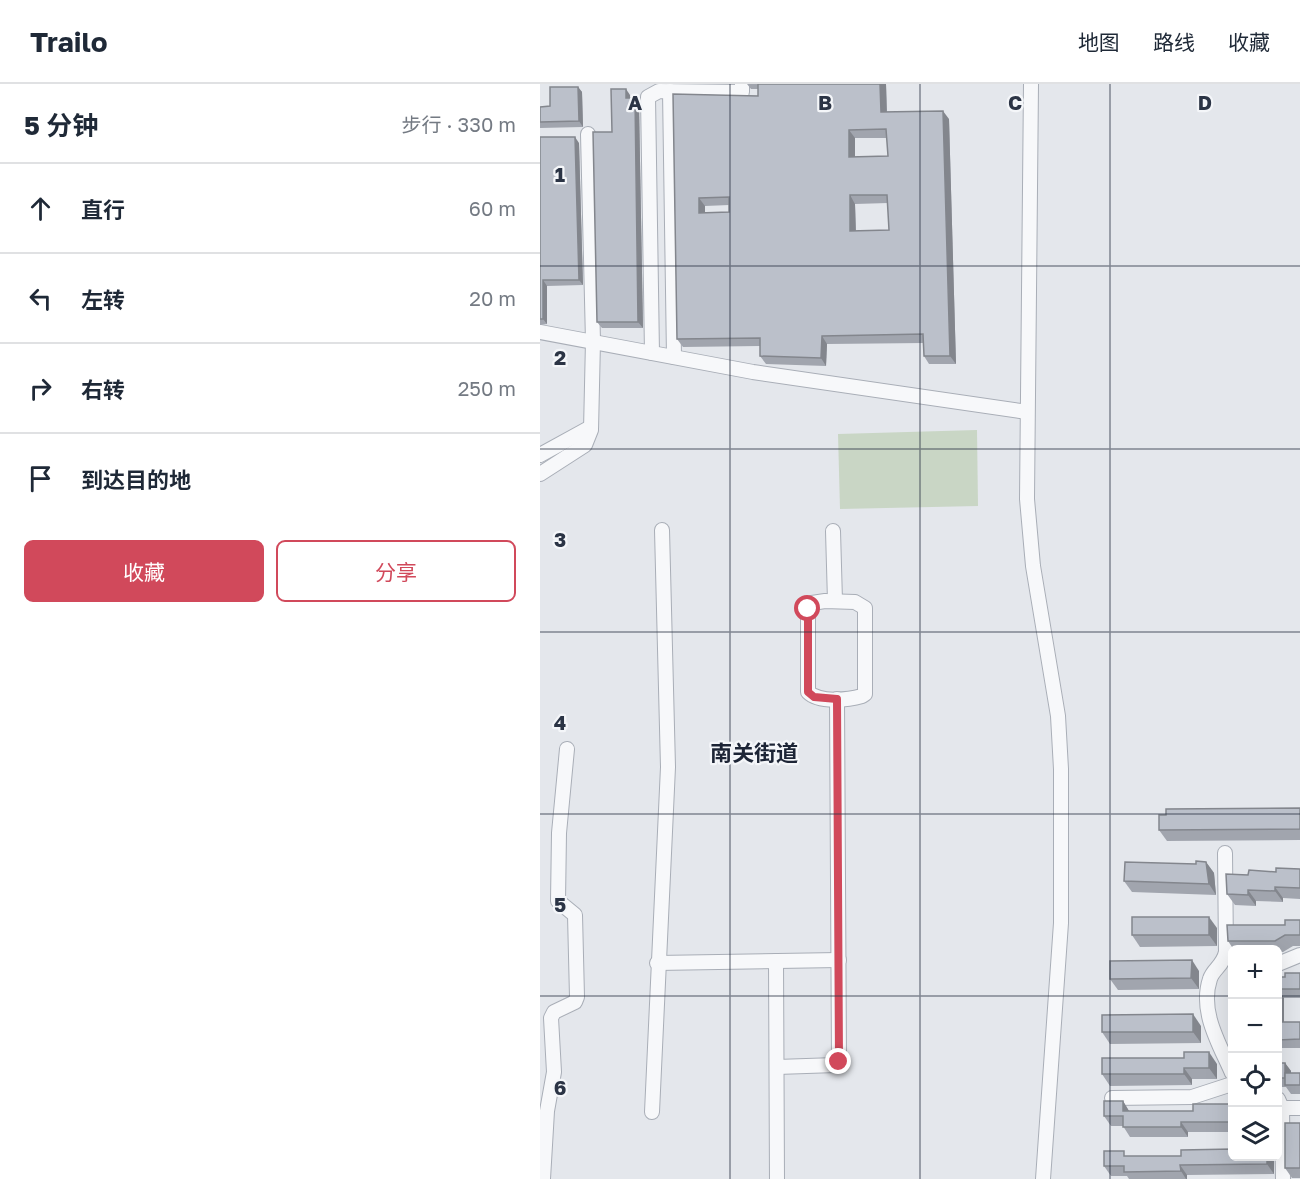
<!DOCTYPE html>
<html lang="zh">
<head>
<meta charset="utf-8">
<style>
  body { margin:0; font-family:"Golos Text","Noto Sans SC",sans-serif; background:#f2f2f3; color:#1f2937 }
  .controls { position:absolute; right:18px; bottom:18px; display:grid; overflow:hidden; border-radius:9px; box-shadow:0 6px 24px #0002 }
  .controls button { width:54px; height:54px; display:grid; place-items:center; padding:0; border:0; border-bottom:2px solid #e0e1e3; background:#fff; color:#1f2937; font:30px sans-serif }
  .stop { position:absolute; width:18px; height:18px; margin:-14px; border:4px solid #d1495b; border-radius:50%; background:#fff }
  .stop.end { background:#d1495b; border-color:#fff; box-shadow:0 2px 6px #0008 }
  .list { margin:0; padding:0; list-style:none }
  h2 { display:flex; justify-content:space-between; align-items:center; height:78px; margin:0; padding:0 24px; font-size:26px }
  h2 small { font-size:20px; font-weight:400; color:#747a83 }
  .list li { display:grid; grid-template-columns:39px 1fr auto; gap:18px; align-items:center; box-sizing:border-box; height:90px; padding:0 24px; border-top:2px solid #e0e1e3 }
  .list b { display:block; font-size:22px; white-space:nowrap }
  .list em { font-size:20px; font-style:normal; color:#747a83 }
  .actions { display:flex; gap:12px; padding:18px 24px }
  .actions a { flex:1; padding:14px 0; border:2px solid #d1495b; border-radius:9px; text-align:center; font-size:21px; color:#d1495b }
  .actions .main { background:#d1495b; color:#fff }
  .icon { flex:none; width:33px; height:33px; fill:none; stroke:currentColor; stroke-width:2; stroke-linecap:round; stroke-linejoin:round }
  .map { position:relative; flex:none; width:760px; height:1095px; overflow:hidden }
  header { display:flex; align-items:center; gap:36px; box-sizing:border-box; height:84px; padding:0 30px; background:#fff; border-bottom:2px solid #e0e1e3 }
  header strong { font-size:28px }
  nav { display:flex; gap:33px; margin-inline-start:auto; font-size:21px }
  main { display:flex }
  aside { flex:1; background:#fff }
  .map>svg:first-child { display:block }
  .green { fill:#c9d6c5 }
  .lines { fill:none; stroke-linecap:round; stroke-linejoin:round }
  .minor-casing { stroke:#a9aeb7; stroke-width:16 }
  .minor { stroke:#f7f8fa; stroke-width:14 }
  .wall { fill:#a1a5ae; fill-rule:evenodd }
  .shaded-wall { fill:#83868d }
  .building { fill:#bbc0ca; stroke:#83868d; stroke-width:1.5; fill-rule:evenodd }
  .route { stroke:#d1495b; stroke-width:8 }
  .grid { fill:none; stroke:#2b3445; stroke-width:1.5; stroke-opacity:0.55 }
  .labels { text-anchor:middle; stroke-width:4.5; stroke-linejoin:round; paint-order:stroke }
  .district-label { font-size:22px; font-weight:bold; fill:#1d2536; stroke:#f4f6f9 }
  .grid-label { font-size:20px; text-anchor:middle; font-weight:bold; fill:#2b3445; stroke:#f4f6f9; stroke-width:4.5; stroke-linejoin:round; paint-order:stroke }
</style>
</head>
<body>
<header>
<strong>Trailo</strong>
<nav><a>地图</a><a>路线</a><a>收藏</a></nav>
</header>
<main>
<aside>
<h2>5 分钟<small>步行 · 330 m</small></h2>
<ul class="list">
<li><svg class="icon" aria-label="ahead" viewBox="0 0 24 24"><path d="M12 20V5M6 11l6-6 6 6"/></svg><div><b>直行</b></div><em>60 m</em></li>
<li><svg class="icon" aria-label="left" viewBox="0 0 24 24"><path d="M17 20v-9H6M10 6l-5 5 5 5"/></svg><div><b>左转</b></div><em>20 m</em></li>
<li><svg class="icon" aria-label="right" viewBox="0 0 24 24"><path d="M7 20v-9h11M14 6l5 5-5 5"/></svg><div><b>右转</b></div><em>250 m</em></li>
<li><svg class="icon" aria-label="arrive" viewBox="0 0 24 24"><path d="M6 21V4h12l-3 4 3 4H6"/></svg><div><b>到达目的地</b></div></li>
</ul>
<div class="actions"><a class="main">收藏</a><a>分享</a></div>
</aside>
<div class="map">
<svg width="760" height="1095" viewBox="0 0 760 1095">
  <rect width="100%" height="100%" fill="#e4e7ec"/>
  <polygon class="green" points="437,346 438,422 300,425 298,350"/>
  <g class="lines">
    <g class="minor-casing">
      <g id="minor">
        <polyline points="491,0 487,415 493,482 518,632 521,685 521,839 503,1095"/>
        <polyline points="130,7 134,273"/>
        <polyline points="0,248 213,288 487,328"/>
        <polyline points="112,269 108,13 119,7 202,8 202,0"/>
        <polyline points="0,371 51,343"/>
        <polyline points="0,390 45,361 51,346 53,257 48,50"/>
        <polyline points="293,447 295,517"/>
        <path d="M285 517 315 518 325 524V610L322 612C308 616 279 619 268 608V525L272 519Z"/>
        <path d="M685 769 686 868C683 882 673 885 670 895 659 928 680 961 692 989"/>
        <polyline points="236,877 237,1095"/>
        <polyline points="117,879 299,876"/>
        <polyline points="738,880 760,871"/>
        <polyline points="237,983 296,981 299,978 297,615"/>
        <polyline points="572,1014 652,1013 692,1000"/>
        <polyline points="738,1015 742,1024 743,1095"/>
        <polyline points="742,1024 760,1024"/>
        <polyline points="112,1028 128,683 122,446"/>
        <polyline points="3,1095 7,1027 14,988 11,934 14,928 35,918 37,913 35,831 18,817 19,749 27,665"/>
      </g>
    </g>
    <use href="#minor" class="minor"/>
  </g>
  <g class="wall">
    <path d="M207 0H346L347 28 409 35 416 280H389L384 272V259L287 260 286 282 226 280 220 272V262L143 263 137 255 133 10 218 12V5H211ZM315 54H347L348 72 315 73ZM348 119 349 146 316 147 315 120ZM189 121V128L165 129V122Z"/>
    <polygon points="38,3 42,8 43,43 0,44 0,23 10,22"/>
    <polygon points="90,11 90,14 99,20 103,244 62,244 57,238 72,48"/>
    <polygon points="0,53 39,59 43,201 7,202 7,240 0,241"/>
    <polygon points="760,724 760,756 627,757 619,746"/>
    <polygon points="666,778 674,789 676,811 592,808 584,797"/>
    <polygon points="760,785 760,815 743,814 743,818 716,817 716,822 695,821 687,810 708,791"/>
    <polygon points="760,836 760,862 753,862 743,868 738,868 738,866 694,866 688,857"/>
    <polygon points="677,844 677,862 600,863 592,851"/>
    <polygon points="659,887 659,905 578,906 570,895"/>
    <polygon points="760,889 760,914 744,914 744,938 760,938 760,964 738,964 738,893 745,893"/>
    <polygon points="661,942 661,959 570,960 562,948"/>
    <polygon points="738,979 745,979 751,987 751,989 760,989 760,1010 751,1010 746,1003 738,1003"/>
    <polygon points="677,980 677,995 652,995 652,1001 570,1002 562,990"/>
    <polygon points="583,1017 589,1027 653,1027 693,1020 693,1048 648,1048 648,1053 590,1053 583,1042 571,1042 564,1032"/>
    <polygon points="760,1039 760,1094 752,1094 745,1084"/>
    <polygon points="587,1072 732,1072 734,1075 734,1090 647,1091 647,1095 589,1095 587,1092 571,1092 564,1082"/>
  </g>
  <g class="shaded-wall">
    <polygon points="340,0 346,0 347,36 341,28"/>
    <polygon points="38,3 42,8 43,43 39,37"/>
    <polygon points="86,5 90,11 90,20 86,14"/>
    <polygon points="95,14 99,20 103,244 98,238"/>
    <polygon points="403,27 409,35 416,280 410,272"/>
    <polygon points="309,46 315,54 315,81 309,73"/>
    <polygon points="35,53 39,59 43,201 39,196"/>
    <polygon points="310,111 315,120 316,155 310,147"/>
    <polygon points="159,114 165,122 165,137 159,129"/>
    <polygon points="3,196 7,202 7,240 3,235"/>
    <polygon points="282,252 287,260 286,282 281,274"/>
    <polygon points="666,778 674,789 676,811 669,800"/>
    <polygon points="735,803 743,814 743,818 735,807"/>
    <polygon points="708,806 716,817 716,822 708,811"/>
    <polygon points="669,833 677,844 677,862 669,851"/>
    <polygon points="652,876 659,887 659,905 651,894"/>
    <polygon points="738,905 744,914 744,947 738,938"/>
    <polygon points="653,930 661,942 661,959 653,948"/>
    <polygon points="669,968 677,980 677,995 669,984"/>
    <polygon points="745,979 751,987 751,1001 745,994"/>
    <polygon points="644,984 652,995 652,1001 644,990"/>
    <polygon points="583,1017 589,1027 590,1037 583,1027"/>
    <polygon points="641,1038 648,1048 648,1053 641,1043"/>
    <polygon points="727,1072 732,1072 734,1075 734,1090 727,1080"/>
    <polygon points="640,1081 647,1091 647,1095 646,1095 641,1087"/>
  </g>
  <g class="building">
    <path d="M218 0H340L341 28 403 27 410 272H384L383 250 282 252 281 274 220 272V254L137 255 133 10 218 12ZM346 45 348 72 309 73V46ZM310 111H347L349 146 310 147ZM189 113V128L159 129V114Z"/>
    <polygon points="10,3 38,3 39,37 0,38 0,23 10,22"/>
    <polygon points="71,5 86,5 86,14 95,14 98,238 57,238 53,48 72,48"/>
    <polygon points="0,53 35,53 39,196 3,196 3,235 0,235"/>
    <polygon points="760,724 760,745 619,746 619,731 626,731 626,725"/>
    <polygon points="656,777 666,778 669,800 584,797 585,778 656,780"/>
    <polygon points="736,784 760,785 760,804 735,803 735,807 708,806 708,811 687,810 686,790 708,791 709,786 736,788"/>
    <rect x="592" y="833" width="77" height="18"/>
    <polygon points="745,836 760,836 760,851 745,851 735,857 688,857 687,841 745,841"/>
    <polygon points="652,876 651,894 570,895 570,877"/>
    <polygon points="745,889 760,889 760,905 738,905 738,938 760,938 760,955 738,956 738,893 745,893"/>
    <polygon points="653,930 653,948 562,948 562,931"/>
    <polygon points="644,968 669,968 669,984 644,984 644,990 562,990 562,974 644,974"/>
    <rect x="738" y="979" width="7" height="15"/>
    <rect x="745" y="989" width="15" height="12"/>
    <polygon points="564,1017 583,1017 583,1027 653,1027 653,1020 693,1020 693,1038 641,1038 641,1043 583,1043 583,1032 564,1032"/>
    <rect x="745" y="1039" width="15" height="45"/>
    <polygon points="693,1065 693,1072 727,1072 727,1080 640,1081 641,1087 584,1088 584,1082 564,1082 564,1067 584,1067 584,1072 641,1072 641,1066"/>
  </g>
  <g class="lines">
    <polyline class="route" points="268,525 268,608 274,613 297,615 299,978"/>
  </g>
  <path class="grid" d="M190 0V1095M380 0V1095M570 0V1095M0 182H760M0 365H760M0 548H760M0 730H760M0 912H692M738 912H760"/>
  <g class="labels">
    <g class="district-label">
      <text x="214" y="677">南关街道</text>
    </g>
  </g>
  <g class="grid-label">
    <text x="95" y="26">A</text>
    <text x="285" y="26">B</text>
    <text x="475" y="26">C</text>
    <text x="665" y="26">D</text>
    <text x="20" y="98">1</text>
    <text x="20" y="281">2</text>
    <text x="20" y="463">3</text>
    <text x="20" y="646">4</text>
    <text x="20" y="828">5</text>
    <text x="20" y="1011">6</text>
  </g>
</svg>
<div class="controls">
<button>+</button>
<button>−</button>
<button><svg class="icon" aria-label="locate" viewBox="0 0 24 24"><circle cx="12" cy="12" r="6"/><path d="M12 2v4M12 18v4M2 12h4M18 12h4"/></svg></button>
<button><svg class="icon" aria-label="layers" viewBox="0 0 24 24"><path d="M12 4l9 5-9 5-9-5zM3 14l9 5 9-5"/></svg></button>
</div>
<div class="stop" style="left:268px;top:525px"></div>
<div class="stop end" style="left:299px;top:978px"></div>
</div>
</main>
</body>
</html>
